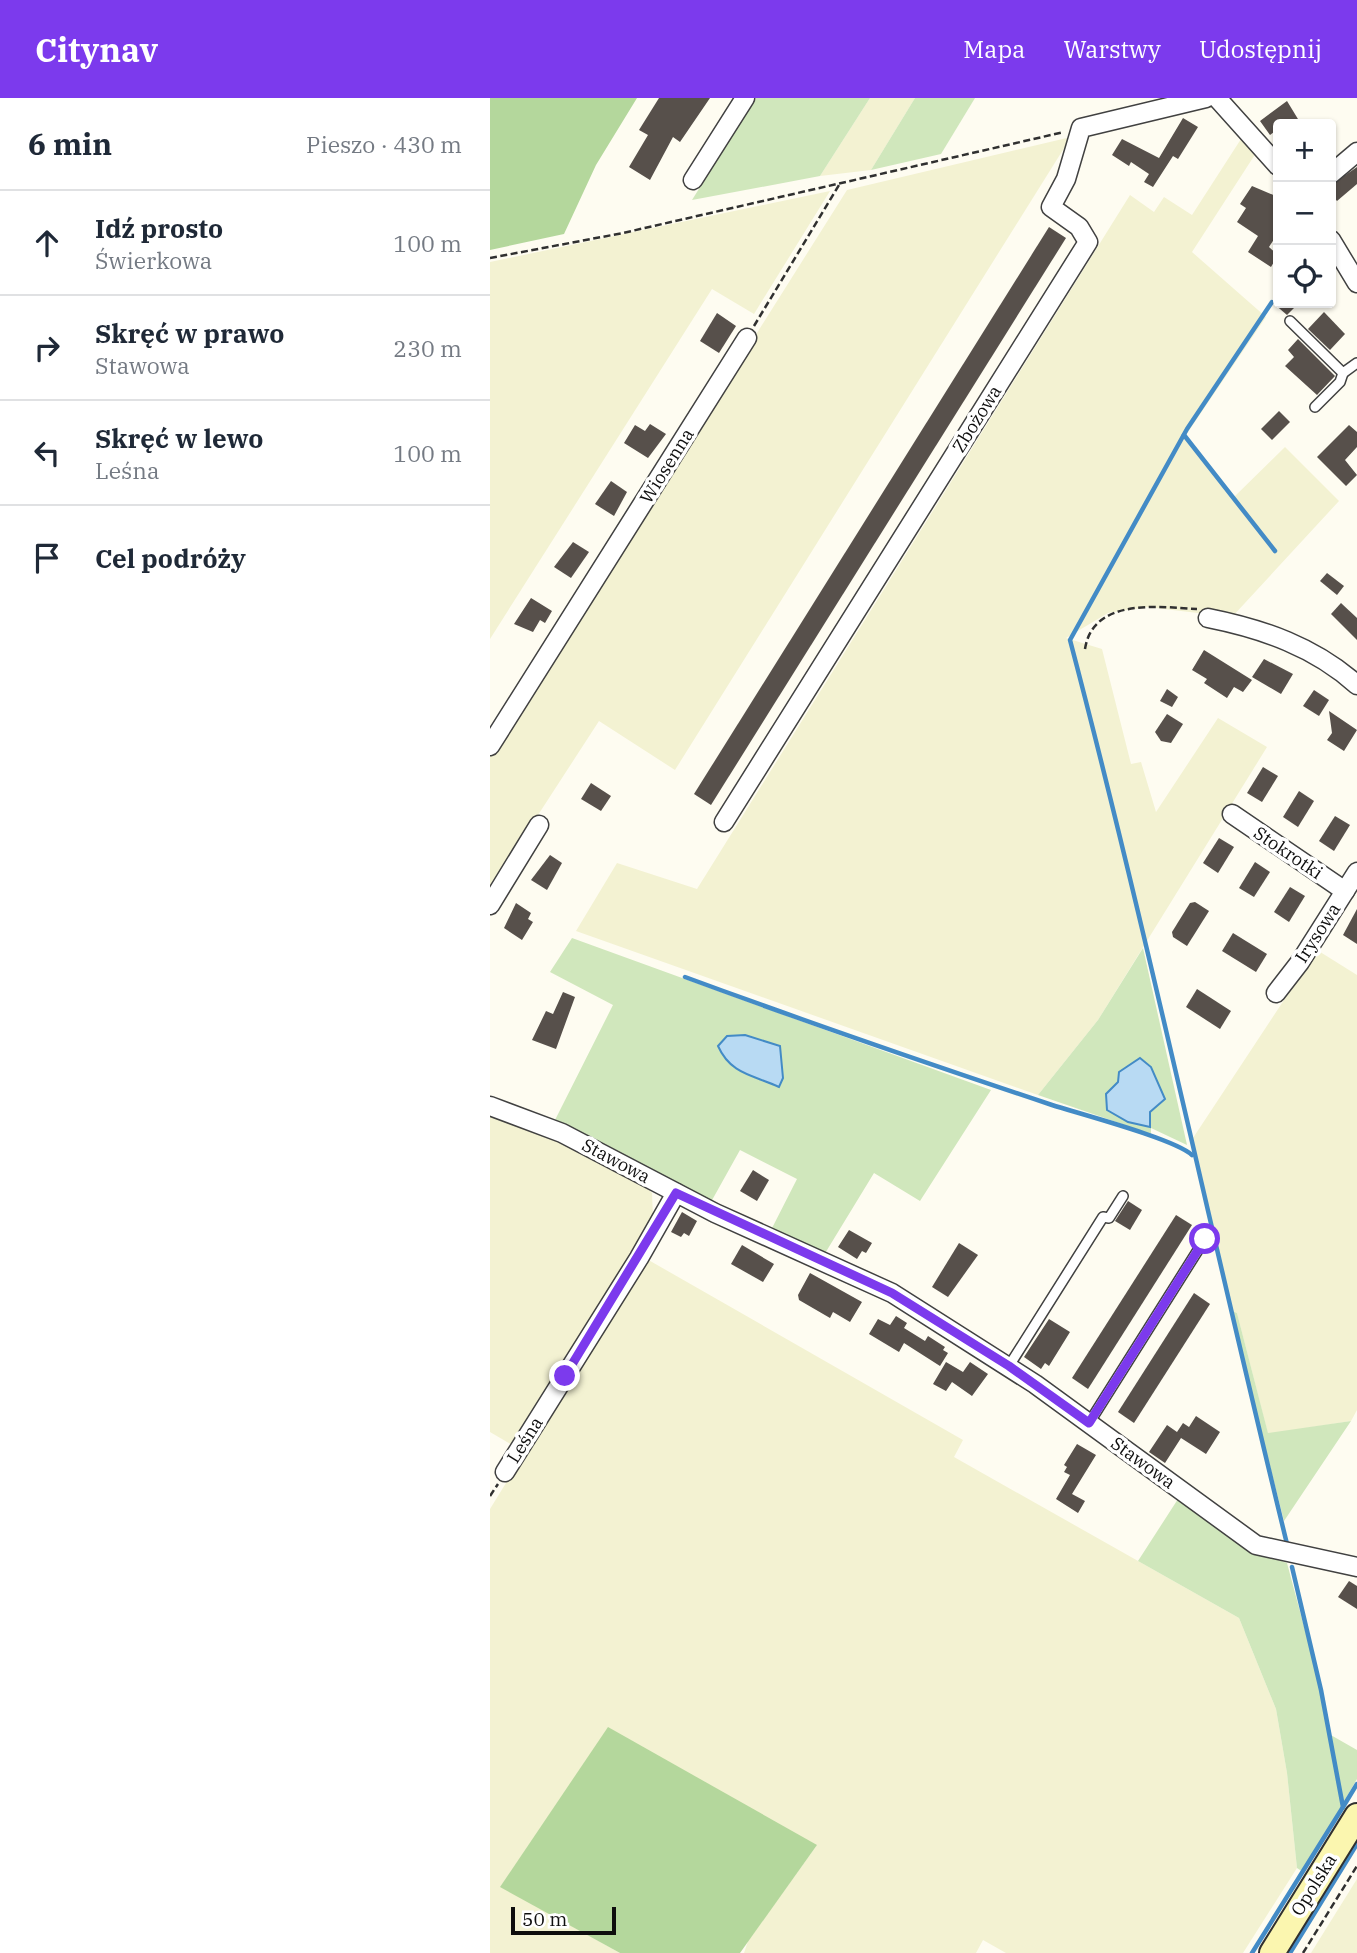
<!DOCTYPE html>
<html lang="pl">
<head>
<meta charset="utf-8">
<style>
  body { margin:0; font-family:"IBM Plex Serif",serif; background:#f2f2f3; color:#1f2937 }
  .controls { position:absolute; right:21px; top:21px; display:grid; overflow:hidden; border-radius:7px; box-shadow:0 2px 5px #0004 }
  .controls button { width:63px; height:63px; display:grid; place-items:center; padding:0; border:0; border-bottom:2px solid #e0e1e3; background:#fff; color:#1f2937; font:35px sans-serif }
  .scale { position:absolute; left:21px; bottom:18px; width:105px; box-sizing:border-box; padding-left:7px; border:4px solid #0e0e0e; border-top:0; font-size:19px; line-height:24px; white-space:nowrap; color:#0e0e0e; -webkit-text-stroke:5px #fff; paint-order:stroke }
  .stop { position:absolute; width:21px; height:21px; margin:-16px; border:5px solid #7c3aed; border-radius:50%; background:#fff }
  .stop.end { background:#7c3aed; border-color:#fff; box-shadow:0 2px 7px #0008 }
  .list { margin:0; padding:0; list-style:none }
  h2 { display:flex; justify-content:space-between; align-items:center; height:91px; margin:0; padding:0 28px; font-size:30px }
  h2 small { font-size:23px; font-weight:400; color:#747a83 }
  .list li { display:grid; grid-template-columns:46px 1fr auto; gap:21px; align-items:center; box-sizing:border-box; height:105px; padding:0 28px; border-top:2px solid #e0e1e3 }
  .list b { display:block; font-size:26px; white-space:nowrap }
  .list p { margin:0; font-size:23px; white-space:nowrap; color:#747a83 }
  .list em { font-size:23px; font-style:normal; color:#747a83 }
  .icon { flex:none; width:38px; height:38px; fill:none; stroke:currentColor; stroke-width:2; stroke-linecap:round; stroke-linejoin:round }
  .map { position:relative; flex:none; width:867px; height:1855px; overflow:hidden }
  header { display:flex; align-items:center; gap:42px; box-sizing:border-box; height:98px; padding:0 35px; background:#7c3aed; color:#fff }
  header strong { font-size:33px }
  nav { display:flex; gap:38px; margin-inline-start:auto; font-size:24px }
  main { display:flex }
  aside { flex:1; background:#fff }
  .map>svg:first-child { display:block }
  .farmland { fill:#f3f2d2 }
  .green { fill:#d0e7bc; fill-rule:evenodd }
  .forest { fill:#b4d79c }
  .water { fill:#b8daf3; stroke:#438bc6; stroke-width:2 }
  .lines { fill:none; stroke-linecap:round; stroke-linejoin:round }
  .stream { stroke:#438bc6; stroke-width:4.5 }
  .building { fill:#57504b }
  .service-casing { stroke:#414141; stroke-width:12 }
  .minor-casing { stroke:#414141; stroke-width:21 }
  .secondary-casing { stroke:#303030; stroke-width:28 }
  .path { stroke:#303030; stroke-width:2.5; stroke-dasharray:7 3.5; stroke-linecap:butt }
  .service { stroke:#fff; stroke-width:9 }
  .minor { stroke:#fff; stroke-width:18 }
  .secondary { stroke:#fbf6af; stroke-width:24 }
  .route { stroke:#7c3aed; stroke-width:9 }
  .labels { text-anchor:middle; stroke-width:7; stroke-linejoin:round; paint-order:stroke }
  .street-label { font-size:18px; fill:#0e0e0e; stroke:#fff }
</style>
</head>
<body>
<header>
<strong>Citynav</strong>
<nav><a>Mapa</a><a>Warstwy</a><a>Udostępnij</a></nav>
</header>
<main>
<aside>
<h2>6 min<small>Pieszo · 430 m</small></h2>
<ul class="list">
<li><svg class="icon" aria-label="ahead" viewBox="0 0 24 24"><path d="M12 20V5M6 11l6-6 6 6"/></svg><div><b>Idź prosto</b><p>Świerkowa</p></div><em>100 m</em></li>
<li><svg class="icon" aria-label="right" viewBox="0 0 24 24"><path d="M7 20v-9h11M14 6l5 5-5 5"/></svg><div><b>Skręć w prawo</b><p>Stawowa</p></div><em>230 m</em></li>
<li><svg class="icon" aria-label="left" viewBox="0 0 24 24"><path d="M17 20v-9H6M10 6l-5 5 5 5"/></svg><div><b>Skręć w lewo</b><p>Leśna</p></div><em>100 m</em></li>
<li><svg class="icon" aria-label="arrive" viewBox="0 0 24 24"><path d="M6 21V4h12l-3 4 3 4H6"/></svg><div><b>Cel podróży</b></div></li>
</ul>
</aside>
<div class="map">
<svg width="867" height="1855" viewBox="0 0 867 1855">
  <rect width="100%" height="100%" fill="#fefcf1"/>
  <g class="farmland">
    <polygon points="380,0 425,0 381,72 330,78"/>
    <polygon points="581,39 185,672 109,623 0,791 0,659 357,92"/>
    <polygon points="751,41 766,55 702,154 776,219 696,337 743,400 795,349 849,403 742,519 657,509 618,515 576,540 612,551 641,666 651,664 666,714 728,620 777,649 608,922 548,997 86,833 127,765 207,791 640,97 664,114 674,99 702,117"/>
    <polygon points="340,93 264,216 222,191 0,541 0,164"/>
    <polygon points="827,852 867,877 867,1312 861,1323 778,1336 747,1215 740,1212 703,1040"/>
    <polygon points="0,1015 58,1035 151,1084 162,1095 163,1120 147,1155 24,1348 0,1334"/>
    <polygon points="155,1160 473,1342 464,1359 749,1520 786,1611 797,1675 807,1770 753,1855 516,1855 493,1842 486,1855 254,1855 258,1843 327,1747 10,1788 130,1855 0,1855 0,1411"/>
    <polygon points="867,1781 867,1855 821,1855 839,1826"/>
  </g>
  <g class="green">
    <polygon points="266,0 380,0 330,78 202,102"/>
    <polygon points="425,0 485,0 451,56 381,72"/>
    <polygon points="82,840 501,992 430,1103 384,1075 334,1157 280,1134 307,1081 250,1052 221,1104 64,1024 123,907 60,874"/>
    <path d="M653 850 697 1047 661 1030V1036L548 997 608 922ZM650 960 661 969 675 1001 660 1014 616 996 628 984 629 974Z"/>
    <polygon points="740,1212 747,1215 778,1335 861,1323 794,1423"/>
    <polygon points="688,1401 756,1450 797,1465 831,1592 839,1636 867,1652 867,1681 813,1774 807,1770 797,1675 786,1611 749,1520 648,1463"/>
  </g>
  <g class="forest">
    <polygon points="0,0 147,0 106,67 74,136 0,152"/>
    <polygon points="118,1629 327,1747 250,1855 130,1855 10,1789"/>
  </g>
  <g class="water">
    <path d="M255 937 290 948 293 980 289 989C264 977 241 977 228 948L237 938Z"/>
    <polygon points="650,960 661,969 675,1001 660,1014 660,1029 638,1024 617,1012 616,996 628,984 629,974"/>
  </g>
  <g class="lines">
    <g class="stream">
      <path d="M782 204 697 331 580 542C659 842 723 1145 797 1446"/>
      <polyline points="694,337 785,453"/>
      <path d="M195 879C317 924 439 966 562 1007 590 1016 685 1041 702 1057"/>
      <polyline points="853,1709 867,1686"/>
      <polyline points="762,1855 853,1709 831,1592 802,1469"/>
      <polyline points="800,1855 867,1746"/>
    </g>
  </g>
  <g class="building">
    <polygon points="169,0 220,0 190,44 183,39 160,82 139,69 158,37 149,32"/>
    <polygon points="797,3 811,26 788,26 788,31 780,37 770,23"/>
    <polygon points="693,20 708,29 688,61 683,58 663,89 654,84 659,76 641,64 639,68 622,57 632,41 669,60"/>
    <polygon points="867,69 867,86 847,103 841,96 841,87"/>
    <polygon points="762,88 788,99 788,135 779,149 788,157 781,169 758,154 768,138 747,124 756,110 750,106"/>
    <polygon points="559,129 576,140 221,707 204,696"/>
    <polygon points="783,205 809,205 797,217"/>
    <polygon points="834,214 855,236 840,252 818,231"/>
    <polygon points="227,215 246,228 229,255 210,243"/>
    <polygon points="808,241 845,278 827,297 795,268 804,259 798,252"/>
    <polygon points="789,313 800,324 782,342 771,331"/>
    <polygon points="160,326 176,336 158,360 134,345 145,327 155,333"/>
    <polygon points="859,327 867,334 867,349 855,362 867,377 856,388 827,359"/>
    <polygon points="121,383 137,394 124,418 105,406"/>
    <polygon points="83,444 99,454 81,480 64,469"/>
    <polygon points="837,475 854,488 847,497 830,483"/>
    <polygon points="41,500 62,513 55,525 50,522 43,534 24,526"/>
    <polygon points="851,505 867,520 867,542 841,516"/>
    <polygon points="714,552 762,582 753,594 744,589 737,600 714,585 717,581 702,572"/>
    <polygon points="774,561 803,576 791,596 762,579"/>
    <polygon points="677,591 688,599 682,609 670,603"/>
    <polygon points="824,592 839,602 829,618 813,608"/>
    <polygon points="839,613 867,632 854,653 837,642 842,635"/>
    <polygon points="677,616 693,626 681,645 671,643 665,634"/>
    <polygon points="773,669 788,678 772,704 757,695"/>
    <polygon points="101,685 121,698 111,713 91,701"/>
    <polygon points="809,693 824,703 808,729 793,719"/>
    <polygon points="845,718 860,727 844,753 829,743"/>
    <polygon points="729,740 744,749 728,775 713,765"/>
    <polygon points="60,757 72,765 57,792 41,782"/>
    <polygon points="765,764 780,774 764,799 749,790"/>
    <polygon points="800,789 815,798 799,824 784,814"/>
    <polygon points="705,804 719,813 697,848 683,839 682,834 700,805"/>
    <polygon points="26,805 41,815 38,821 43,824 32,842 14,830"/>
    <polygon points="867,811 867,846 853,837"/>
    <polygon points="743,835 777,856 766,874 732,853"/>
    <polygon points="707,891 741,913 730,931 696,909"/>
    <polygon points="73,894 85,899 66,951 42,942 56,913 63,916"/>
    <polygon points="263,1072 279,1082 267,1103 250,1093"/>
    <polygon points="638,1103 652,1112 640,1132 625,1123"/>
    <polygon points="192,1114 207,1123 199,1138 194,1135 191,1139 181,1134"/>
    <polygon points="686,1117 702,1127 598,1291 582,1280"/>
    <polygon points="359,1132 382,1145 376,1155 372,1153 367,1161 348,1149"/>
    <polygon points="469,1145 488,1157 458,1199 442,1189"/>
    <polygon points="252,1147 284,1166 273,1184 241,1166"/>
    <polygon points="320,1175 372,1204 360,1224 343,1214 340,1220 309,1202 308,1197"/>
    <polygon points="704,1195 720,1206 644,1325 628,1314"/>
    <polygon points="406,1218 417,1225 414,1230 435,1243 438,1238 455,1249 453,1252 458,1255 450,1268 414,1245 409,1254 379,1236 388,1221 400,1227"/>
    <polygon points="559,1221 580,1234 559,1268 555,1265 551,1271 534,1259"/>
    <polygon points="456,1264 473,1274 480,1264 498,1276 482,1298 462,1284 456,1293 443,1286"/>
    <polygon points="706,1318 730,1334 716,1356 691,1340 675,1365 659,1354 677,1327 687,1334 693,1325 699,1329"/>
    <polygon points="587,1346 606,1357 582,1396 595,1403 588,1415 566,1401 580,1377 574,1374 577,1369 574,1367"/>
    <polygon points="859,1483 867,1488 867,1511 848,1499"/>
  </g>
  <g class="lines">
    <g class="service-casing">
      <g id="service">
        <polyline points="800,223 853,275 867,265"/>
        <polyline points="825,309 850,284 853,275"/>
        <polyline points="519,1268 613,1119 619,1120 633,1098"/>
        <polyline points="599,1325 715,1141"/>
      </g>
    </g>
    <g class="minor-casing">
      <g id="minor">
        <polyline points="727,0 788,68"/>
        <polyline points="841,76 867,54"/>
        <polyline points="203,82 255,0"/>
        <polyline points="841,142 867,185"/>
        <path d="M718 520C773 531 825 549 867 587"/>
        <polyline points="0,648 257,240"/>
        <polyline points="742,716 855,793"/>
        <polyline points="234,724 598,144 589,129 561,109 576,81 591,30 716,0"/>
        <polyline points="0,807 49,727"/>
        <polyline points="786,895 810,864 867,774"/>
        <polyline points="0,1008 72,1035 225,1115 402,1195 545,1286 766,1447 867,1469"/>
        <polyline points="15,1374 149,1160 186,1095"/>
      </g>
    </g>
    <g class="secondary-casing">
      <polyline id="secondary" points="782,1855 867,1718"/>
    </g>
    <g class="path">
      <polyline points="0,160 133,135 574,34"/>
      <polyline points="264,228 349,87"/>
      <path d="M595 551C603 499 670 509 707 511"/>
      <polyline points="0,1398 8,1386"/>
      <polyline points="813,1855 867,1768"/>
    </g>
    <use href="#service" class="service"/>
    <use href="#minor" class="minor"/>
    <use href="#secondary" class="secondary"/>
  </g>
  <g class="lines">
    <polyline class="route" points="75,1278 186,1095 402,1195 519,1268 599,1325 715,1141"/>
  </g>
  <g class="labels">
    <g class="street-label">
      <text transform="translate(487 321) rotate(-58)" y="6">Zbożowa</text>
      <text transform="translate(177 368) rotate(-58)" y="6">Wiosenna</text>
      <text transform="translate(798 755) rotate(34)" y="6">Stokrotki</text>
      <text transform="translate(828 835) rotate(-57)" y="6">Irysowa</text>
      <text transform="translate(126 1063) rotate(28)" y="6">Stawowa</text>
      <text transform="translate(35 1342) rotate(-58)" y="6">Leśna</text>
      <text transform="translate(653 1365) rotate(36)" y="6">Stawowa</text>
      <text transform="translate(824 1787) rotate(-58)" y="6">Opolska</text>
    </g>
  </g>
</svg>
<div class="controls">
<button>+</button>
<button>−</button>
<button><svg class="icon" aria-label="locate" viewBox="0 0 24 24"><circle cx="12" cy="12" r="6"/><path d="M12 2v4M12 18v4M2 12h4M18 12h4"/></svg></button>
</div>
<div class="scale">50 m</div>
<div class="stop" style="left:715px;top:1141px"></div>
<div class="stop end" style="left:75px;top:1278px"></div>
</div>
</main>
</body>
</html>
